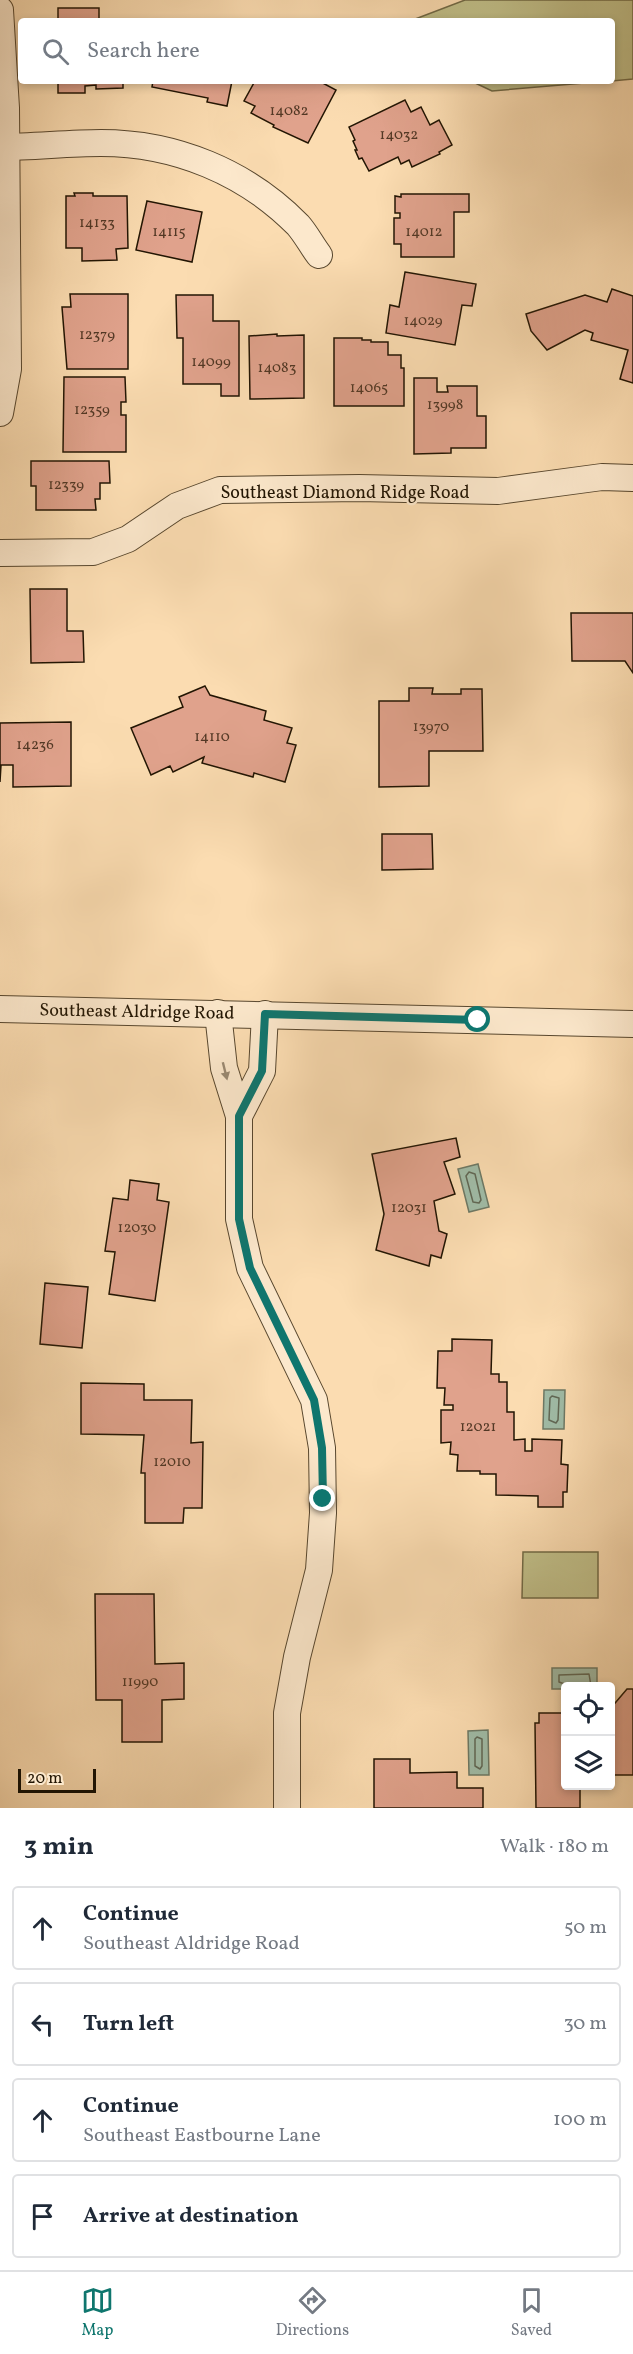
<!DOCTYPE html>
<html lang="en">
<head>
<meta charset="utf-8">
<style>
  body { margin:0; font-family:Vollkorn,serif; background:#f2f2f3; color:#1f2937 }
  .controls { position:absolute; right:18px; bottom:18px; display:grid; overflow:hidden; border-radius:6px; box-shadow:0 3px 9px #0003 }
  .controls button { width:54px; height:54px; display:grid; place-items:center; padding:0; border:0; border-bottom:2px solid #e0e1e3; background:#fff; color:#1f2937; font:30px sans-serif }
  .scale { position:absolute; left:18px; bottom:15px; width:78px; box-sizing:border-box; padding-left:6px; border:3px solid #221503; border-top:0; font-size:16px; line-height:21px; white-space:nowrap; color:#221503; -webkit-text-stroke:4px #fce8cc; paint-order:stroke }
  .stop { position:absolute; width:18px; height:18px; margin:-14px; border:4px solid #0f766e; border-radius:50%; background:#fff }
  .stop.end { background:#0f766e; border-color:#fff; box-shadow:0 2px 6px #0008 }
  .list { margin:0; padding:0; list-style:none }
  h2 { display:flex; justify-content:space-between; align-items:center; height:78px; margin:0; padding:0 24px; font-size:26px }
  h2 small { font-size:20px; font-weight:400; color:#747a83 }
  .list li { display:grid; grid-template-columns:39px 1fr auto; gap:18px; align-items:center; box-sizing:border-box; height:84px; margin:0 12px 12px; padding:0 12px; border:2px solid #e0e1e3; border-radius:6px }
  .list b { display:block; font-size:22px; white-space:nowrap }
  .list p { margin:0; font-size:20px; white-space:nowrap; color:#747a83 }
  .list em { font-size:20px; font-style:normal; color:#747a83 }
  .icon { flex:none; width:33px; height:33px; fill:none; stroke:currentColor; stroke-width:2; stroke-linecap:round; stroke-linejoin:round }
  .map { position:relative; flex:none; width:633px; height:1808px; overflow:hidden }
  .search { position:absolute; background:#fff; box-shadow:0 3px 9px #0003; left:18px; right:18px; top:18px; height:66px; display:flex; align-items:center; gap:15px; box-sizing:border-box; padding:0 21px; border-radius:6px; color:#747a83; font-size:22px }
  .sheet { height:462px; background:#fff }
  nav { display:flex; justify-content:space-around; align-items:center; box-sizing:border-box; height:84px; border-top:2px solid #e0e1e3; background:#fff; font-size:16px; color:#747a83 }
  nav a { display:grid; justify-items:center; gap:3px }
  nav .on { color:#0f766e }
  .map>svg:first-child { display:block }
  .green { fill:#c1c08a; stroke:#726a46; stroke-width:1.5 }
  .water { fill:#a0bca7; stroke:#6e7965; stroke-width:1.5 }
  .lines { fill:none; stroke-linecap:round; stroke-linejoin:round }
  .shore { stroke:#616855; stroke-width:1.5 }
  .building { fill:#e0a28c; stroke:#221503; stroke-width:1.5 }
  .minor-casing { stroke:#58472e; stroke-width:28 }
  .minor { stroke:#fce8cc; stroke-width:26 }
  .oneway { fill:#9a8972 }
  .route { stroke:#0f766e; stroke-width:8 }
  .labels { text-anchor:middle; stroke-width:4.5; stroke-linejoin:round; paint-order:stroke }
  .number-label { font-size:15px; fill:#523825 }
  .street-label { font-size:18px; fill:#221503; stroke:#fce8cc }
</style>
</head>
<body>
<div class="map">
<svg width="633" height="1808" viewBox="0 0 633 1808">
  <rect width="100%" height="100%" fill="#fbdcb1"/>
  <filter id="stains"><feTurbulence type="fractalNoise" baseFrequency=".00333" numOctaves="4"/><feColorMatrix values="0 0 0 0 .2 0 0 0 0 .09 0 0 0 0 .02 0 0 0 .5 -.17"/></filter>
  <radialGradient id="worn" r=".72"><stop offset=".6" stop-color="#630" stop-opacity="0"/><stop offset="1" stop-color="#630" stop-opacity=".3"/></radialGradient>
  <g class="green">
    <polygon points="465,0 633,0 633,79 612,81 612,21 410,21"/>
    <polygon points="471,81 608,81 492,91"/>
    <polygon points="523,1552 598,1552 598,1598 522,1598"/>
  </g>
  <g class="water">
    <polygon points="478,1164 489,1207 469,1212 458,1169"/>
    <polygon points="544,1390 565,1390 564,1429 543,1429"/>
    <polygon points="552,1668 597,1668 597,1686 566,1686 565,1689 552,1689"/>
    <polygon points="488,1730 489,1775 469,1775 468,1731"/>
  </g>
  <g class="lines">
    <g class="shore">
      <polygon points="469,1172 475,1174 481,1200 479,1203 473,1202 466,1176"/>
      <polygon points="552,1396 559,1398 558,1420 556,1423 549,1420 550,1398"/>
      <polyline points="570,1686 559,1682 559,1675 589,1674 591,1686"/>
      <polygon points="477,1737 482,1739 482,1766 480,1769 475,1766 475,1739"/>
    </g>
  </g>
  <g class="building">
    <rect x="58" y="8" width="41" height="13"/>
    <polygon points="58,81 123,81 123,88 96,89 96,85 85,86 85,93 58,93"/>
    <polygon points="153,81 232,81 227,106 207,102 208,98 152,87"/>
    <polygon points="255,81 319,81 336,90 308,143 273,127 274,125 251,113 255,106 244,101"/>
    <polygon points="405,100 411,112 421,107 430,125 439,120 452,145 439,152 440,154 412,167 409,160 401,164 398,157 369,171 362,158 359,159 355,150 357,150 353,141 355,140 349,127"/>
    <polygon points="74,193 93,193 93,196 127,196 128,248 116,249 117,260 82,261 82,248 66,248 66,196 75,196"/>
    <polygon points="401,194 469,194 469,212 454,212 454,257 401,257 401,244 394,244 394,218 400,218 400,213 395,213 395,196 401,197"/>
    <polygon points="147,201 202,212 192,262 136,250"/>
    <polygon points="405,272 476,284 472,306 462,305 455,345 386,333 390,305 399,307"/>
    <polygon points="612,289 633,296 633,383 620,379 628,350 591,340 593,333 585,330 547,350 531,331 526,314 585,295 607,302"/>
    <polygon points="70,294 128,294 128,369 67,369 62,307 71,307"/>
    <polygon points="176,295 213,295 213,321 239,321 239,396 221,396 221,384 183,384 183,338 177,338"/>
    <polygon points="277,334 277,336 304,335 304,398 250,399 249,336"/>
    <polygon points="334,338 362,338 362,340 371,340 371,342 388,342 388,355 401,355 401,368 404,368 404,406 334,406"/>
    <polygon points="64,377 125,377 126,402 121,402 121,415 126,415 126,452 63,452"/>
    <polygon points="414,378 437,378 437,392 448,392 447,386 477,386 477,416 486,416 486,448 451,448 451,453 414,454"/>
    <polygon points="31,461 109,461 110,483 100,483 100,499 95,499 96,510 36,510 36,486 31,486"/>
    <polygon points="30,589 67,589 67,631 83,631 84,662 31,663"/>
    <polygon points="571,613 633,613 633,673 625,661 572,661"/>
    <polygon points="205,686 210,695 266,711 264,720 292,728 287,743 296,745 285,782 254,773 253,777 202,763 204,757 173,772 170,766 151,775 131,728 183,707 179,697"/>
    <polygon points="409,688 433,688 432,694 461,694 461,689 482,689 483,751 429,751 429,786 379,787 379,701 409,701"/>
    <polygon points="71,722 71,786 13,787 13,765 1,765 0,782 0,723"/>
    <polygon points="382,834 432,834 433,869 382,870"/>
    <polygon points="456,1138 460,1157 444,1162 455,1194 434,1201 439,1231 447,1234 441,1258 431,1255 429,1266 376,1250 384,1214 372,1154"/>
    <polygon points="130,1180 159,1184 157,1200 169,1202 155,1301 109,1294 115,1252 105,1251 113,1198 128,1200"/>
    <polygon points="45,1283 88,1287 82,1348 40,1344"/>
    <polygon points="452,1339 492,1340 491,1374 499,1374 499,1382 507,1382 507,1412 514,1412 514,1440 525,1439 525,1451 532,1451 532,1439 562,1440 561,1464 568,1465 567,1492 563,1492 563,1507 538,1507 538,1496 496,1495 496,1474 480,1474 480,1471 457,1471 458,1455 450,1454 451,1442 441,1443 441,1410 453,1410 453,1405 444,1405 445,1388 437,1388 438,1351 452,1351"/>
    <polygon points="81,1383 144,1384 144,1400 192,1400 191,1443 203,1442 202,1508 184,1508 183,1523 145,1523 145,1473 141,1473 144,1435 81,1434"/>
    <polygon points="95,1594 154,1594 155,1664 184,1663 184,1699 162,1700 162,1742 122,1742 122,1700 96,1700"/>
    <polygon points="627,1689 633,1689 633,1775 610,1775 610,1709"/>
    <polygon points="539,1713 566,1713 566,1786 580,1786 580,1808 536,1808 535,1723 539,1723"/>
    <polygon points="374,1759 410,1759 410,1773 457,1772 457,1788 483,1788 483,1808 374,1808"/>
  </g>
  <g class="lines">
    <g class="minor-casing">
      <g id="minor">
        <polyline points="0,10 6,108 8,369 0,413"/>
        <path d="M0 147C34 147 67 143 101 143 175 143 246 172 298 225 306 234 312 246 319 255"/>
        <polyline points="0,553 93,552 128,539 177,506 220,490 359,488 498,491 602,477 633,478"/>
        <polyline points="0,1009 633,1024"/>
        <polyline points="218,1013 224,1068 239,1116 262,1071 265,1014"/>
        <polyline points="239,1116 239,1219 250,1268 314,1400 322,1448 323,1513 319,1570 297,1657 287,1713 287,1808"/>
      </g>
    </g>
    <use href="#minor" class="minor"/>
  </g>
  <defs><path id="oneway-solid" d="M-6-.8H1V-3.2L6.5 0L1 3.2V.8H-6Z" transform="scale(1.5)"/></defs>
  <use class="oneway" href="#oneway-solid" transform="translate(225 1071) rotate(76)"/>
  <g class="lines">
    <polyline class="route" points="323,1499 322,1448 314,1400 250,1268 239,1219 239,1116 262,1071 265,1014 478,1020"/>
  </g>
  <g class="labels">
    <g class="number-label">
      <text x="289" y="115">14082</text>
      <text x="399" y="139">14032</text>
      <text x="97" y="227">14133</text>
      <text x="169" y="236">14115</text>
      <text x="424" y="236">14012</text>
      <text x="423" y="325">14029</text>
      <text x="97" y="339">12379</text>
      <text x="211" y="366">14099</text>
      <text x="277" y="372">14083</text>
      <text x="369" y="392">14065</text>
      <text x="445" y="409">13998</text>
      <text x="92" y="414">12359</text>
      <text x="66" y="489">12339</text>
      <text x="431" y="731">13970</text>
      <text x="212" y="741">14110</text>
      <text x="35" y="749">14236</text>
      <text x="409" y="1212">12031</text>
      <text x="137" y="1232">12030</text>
      <text x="478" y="1431">12021</text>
      <text x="172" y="1466">12010</text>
      <text x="140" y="1686">11990</text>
    </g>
    <g class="street-label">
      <text x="345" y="498">Southeast Diamond Ridge Road</text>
      <text transform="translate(137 1011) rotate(1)" y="6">Southeast Aldridge Road</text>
    </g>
  </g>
  <rect width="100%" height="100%" filter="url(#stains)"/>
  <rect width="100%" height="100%" fill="url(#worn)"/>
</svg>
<div class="controls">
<button><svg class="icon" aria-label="locate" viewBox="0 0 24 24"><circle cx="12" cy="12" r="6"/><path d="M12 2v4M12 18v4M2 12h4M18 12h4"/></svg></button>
<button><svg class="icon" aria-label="layers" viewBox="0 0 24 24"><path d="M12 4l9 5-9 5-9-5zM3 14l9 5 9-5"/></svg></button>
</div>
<div class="scale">20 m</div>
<div class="stop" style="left:478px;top:1020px"></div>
<div class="stop end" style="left:323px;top:1499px"></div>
<div class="search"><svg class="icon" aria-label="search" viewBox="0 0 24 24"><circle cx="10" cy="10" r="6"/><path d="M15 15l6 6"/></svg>Search here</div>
</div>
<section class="sheet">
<h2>3 min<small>Walk · 180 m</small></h2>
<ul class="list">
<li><svg class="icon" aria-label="ahead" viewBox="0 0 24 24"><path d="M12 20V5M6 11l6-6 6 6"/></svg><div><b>Continue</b><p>Southeast Aldridge Road</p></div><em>50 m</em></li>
<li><svg class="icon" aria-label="left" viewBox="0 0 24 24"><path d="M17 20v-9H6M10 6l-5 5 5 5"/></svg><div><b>Turn left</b></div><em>30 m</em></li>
<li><svg class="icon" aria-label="ahead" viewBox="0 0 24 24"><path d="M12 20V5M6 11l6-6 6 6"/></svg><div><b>Continue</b><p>Southeast Eastbourne Lane</p></div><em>100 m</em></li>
<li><svg class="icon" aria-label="arrive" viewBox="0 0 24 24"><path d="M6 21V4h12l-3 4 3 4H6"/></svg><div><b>Arrive at destination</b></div></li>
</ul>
</section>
<nav>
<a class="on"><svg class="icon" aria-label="map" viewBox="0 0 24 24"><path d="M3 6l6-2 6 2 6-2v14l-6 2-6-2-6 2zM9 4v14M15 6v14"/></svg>Map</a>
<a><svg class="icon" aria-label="directions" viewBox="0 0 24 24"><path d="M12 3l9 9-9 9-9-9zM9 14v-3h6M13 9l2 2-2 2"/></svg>Directions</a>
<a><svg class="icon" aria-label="saved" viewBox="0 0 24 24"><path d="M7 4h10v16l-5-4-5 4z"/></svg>Saved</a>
</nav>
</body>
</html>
